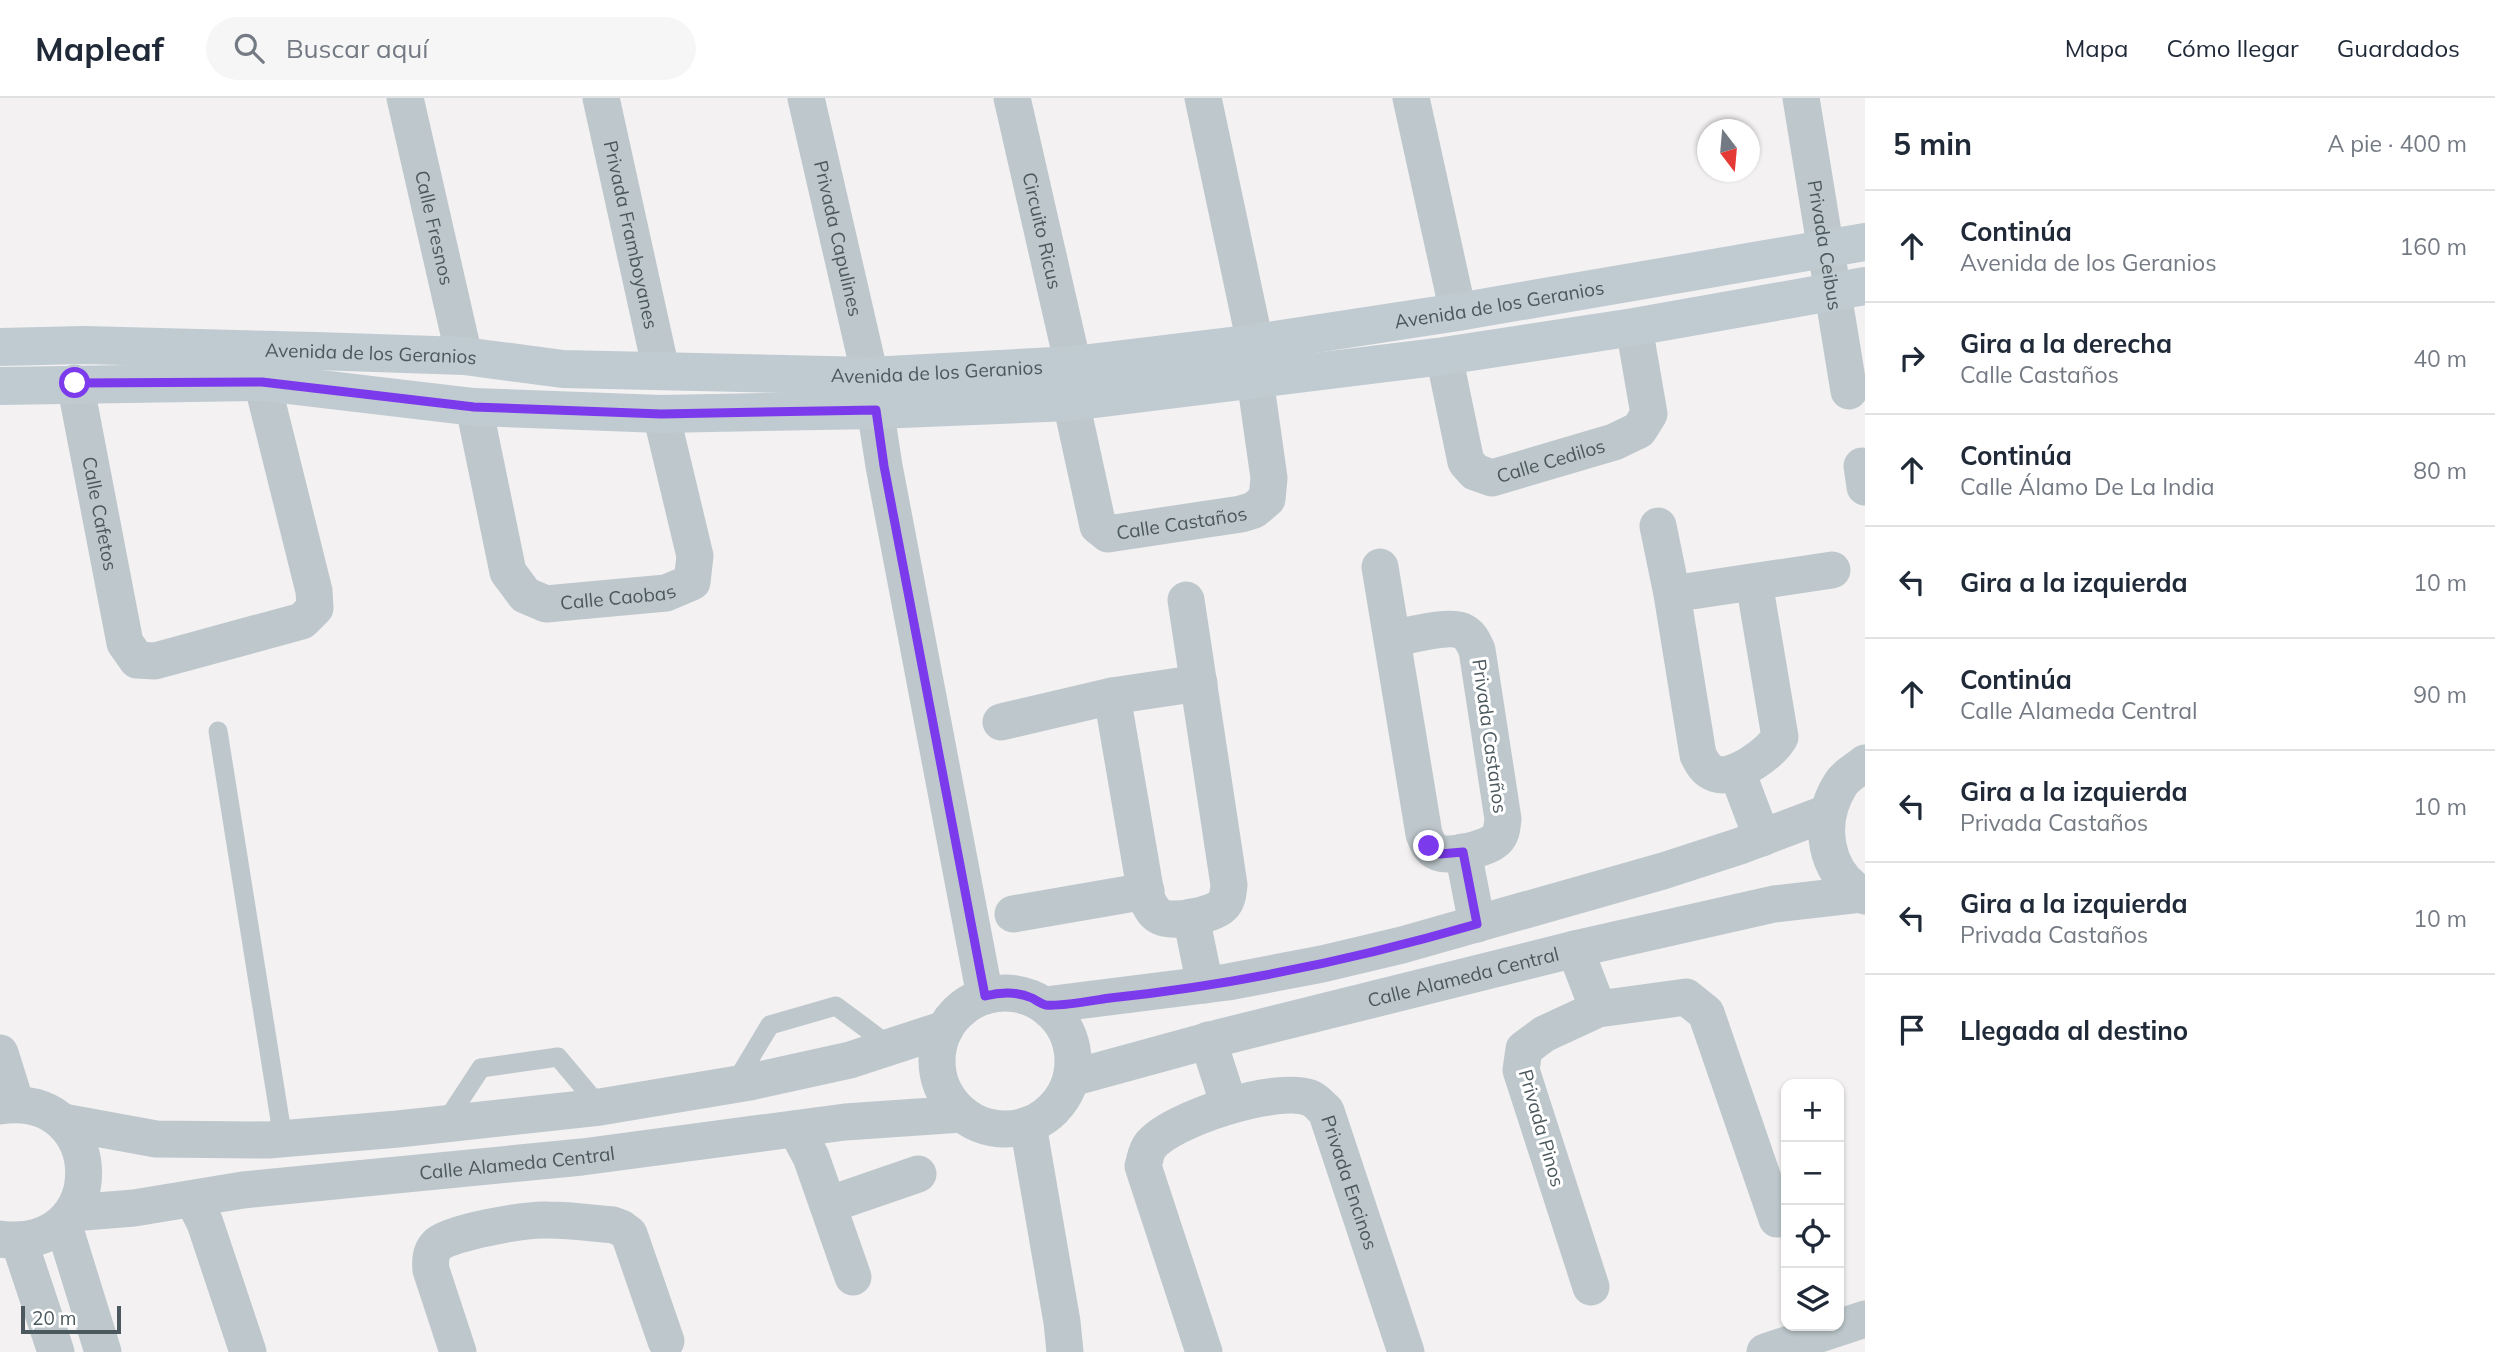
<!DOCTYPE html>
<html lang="es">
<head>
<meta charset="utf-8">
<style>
  body { margin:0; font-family:Mulish,sans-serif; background:#f6f6f7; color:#1f2937 }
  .controls { position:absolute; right:21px; bottom:21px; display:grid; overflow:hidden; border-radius:14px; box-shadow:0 2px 5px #0004 }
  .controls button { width:63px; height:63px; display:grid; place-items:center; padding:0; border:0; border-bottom:2px solid #e0e1e3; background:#fff; color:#1f2937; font:35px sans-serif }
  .compass { position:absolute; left:1697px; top:21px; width:63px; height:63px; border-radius:50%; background:#fff; box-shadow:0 2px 5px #0004; rotate:164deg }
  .scale { position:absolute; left:21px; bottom:18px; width:100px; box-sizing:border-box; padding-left:7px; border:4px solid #4b585d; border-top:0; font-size:19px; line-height:24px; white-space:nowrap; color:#4b585d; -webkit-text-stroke:5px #fff; paint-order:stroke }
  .stop { position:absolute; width:21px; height:21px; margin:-16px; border:5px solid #7c3aed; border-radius:50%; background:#fff }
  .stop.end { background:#7c3aed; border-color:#fff; box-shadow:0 2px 7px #0008 }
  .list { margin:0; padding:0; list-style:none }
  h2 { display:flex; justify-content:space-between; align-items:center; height:91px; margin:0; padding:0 28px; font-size:30px }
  h2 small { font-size:23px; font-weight:400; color:#747a83 }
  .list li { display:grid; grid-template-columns:46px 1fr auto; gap:21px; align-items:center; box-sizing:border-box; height:112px; padding:0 28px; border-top:2px solid #e0e1e3 }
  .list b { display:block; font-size:26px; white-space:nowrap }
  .list p { margin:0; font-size:23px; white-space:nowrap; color:#747a83 }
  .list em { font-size:23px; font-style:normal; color:#747a83 }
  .icon { flex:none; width:38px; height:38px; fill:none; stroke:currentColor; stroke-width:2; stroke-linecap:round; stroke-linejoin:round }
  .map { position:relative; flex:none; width:1865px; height:1254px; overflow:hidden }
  header { display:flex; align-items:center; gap:42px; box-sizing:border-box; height:98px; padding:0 35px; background:#fff; border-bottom:2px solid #e0e1e3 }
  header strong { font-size:33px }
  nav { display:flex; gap:38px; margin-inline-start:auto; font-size:24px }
  .search { width:490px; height:63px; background:#f6f6f7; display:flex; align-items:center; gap:18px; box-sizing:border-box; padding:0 24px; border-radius:38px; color:#747a83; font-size:26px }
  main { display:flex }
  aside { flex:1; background:#fff }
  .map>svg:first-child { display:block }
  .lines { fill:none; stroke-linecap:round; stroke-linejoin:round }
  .lane { stroke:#bec8cc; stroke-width:19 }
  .street { stroke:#bec8cc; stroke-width:37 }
  .secondary { stroke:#bfcbd1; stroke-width:38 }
  .route { stroke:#7c3aed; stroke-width:9 }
  .labels { text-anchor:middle; stroke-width:6; stroke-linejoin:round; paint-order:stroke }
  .street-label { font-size:19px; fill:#4b585d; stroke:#fff }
</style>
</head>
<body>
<header>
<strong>Mapleaf</strong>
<div class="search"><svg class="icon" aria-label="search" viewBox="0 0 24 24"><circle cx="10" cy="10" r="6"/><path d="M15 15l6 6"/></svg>Buscar aquí</div>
<nav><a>Mapa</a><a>Cómo llegar</a><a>Guardados</a></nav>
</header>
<main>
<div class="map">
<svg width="1865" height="1254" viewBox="0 0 1865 1254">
  <rect width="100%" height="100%" fill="#f3f1f2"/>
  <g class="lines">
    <g class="lane">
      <polyline points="218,633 283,1041"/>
      <polyline points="734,987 770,927 836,908 891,949"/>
      <polyline points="445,1025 481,970 558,959 600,1009"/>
    </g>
    <g class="street">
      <path id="s1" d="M405 0 464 258"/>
      <path id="s2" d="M601 0 661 272"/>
      <path id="s3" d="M806 0 870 278 884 368 985 898"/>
      <path id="s4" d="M1012 0 1073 267"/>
      <polyline points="1411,0 1458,214"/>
      <path id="s5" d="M1801 0 1849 293"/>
      <path id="s6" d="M1444 258 1466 364 1475 374 1492 380 1614 344 1639 332 1649 316 1634 229"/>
      <path id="s7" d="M75 285 125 545 137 562 155 563 302 523 315 510 314 493 262 284"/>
      <path id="s8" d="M1071 304 1098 428 1108 436 1241 416 1254 412 1267 401 1269 380 1255 281V245L1203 0"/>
      <path id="s9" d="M474 309 508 474 525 497 546 506 666 495 692 484 695 458 661 316"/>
      <polyline points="1862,368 1865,389"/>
      <path d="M1658 428 1672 496 1698 657C1702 665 1706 673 1716 676 1734 682 1772 654 1780 639L1754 484"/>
      <path d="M1380 469 1424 736C1427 744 1429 750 1437 754 1449 760 1486 751 1496 742 1502 736 1502 729 1503 721L1477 552C1473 544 1471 538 1464 534 1450 526 1408 538 1392 541"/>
      <polyline points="1672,496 1832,472"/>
      <path d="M1112 598 1147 802C1151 809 1153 815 1161 819 1173 825 1213 817 1222 808 1228 802 1228 795 1229 787L1186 502"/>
      <polyline points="1001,624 1112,598 1199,585"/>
      <path d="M1865 665C1857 672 1845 678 1840 687 1817 724 1823 776 1865 798"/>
      <polyline points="1737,674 1762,740"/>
      <polyline points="1463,754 1477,826"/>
      <polyline points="1013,816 1146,793"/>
      <polyline points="1191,819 1205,887"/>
      <polyline points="1575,851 1598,911"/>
      <circle cx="1005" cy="963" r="68"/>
      <polyline points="1045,907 1228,884 1322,866 1402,847 1663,773 1740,748 1827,715"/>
      <polyline points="1208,942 1229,1007"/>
      <polyline points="0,955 16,1006"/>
      <path id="s10" d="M1072 980 1218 940 1575 851 1774 806 1861 796"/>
      <path d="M0 1008C110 992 113 1156 0 1141"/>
      <polyline points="63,1024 156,1041 268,1042 398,1031 600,1009 750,984 850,962 945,931"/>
      <polyline points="1028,1027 1062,1224 1065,1254"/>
      <polyline points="796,1031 811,1059 853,1179"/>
      <polyline points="193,1101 205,1125 248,1254"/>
      <polyline points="828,1107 918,1076"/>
      <path id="s11" d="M72 1115 134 1110 243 1092 582 1059 845 1024 962 1016"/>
      <polyline points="63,1125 103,1254"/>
      <polyline points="19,1143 56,1254"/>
      <polyline points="1591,1189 1521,972 1524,951 1544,936 1598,911 1686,899 1706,915 1777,1121"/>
      <path d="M458 1254 431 1172C430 1163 430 1154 437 1147 450 1134 528 1121 547 1122 569 1122 591 1125 613 1127L621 1130 629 1136 666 1243"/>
      <path id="s12" d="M1204 1254 1143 1068C1145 1062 1146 1053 1150 1048 1170 1021 1278 987 1310 1000 1316 1002 1321 1009 1326 1013L1406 1254"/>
      <polyline points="1765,1254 1865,1221"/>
    </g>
    <g class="secondary">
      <path id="s13" d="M0 249 84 247 316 253 464 258 563 271 870 278 1073 267 1255 245 1458 214 1865 144"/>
      <polyline points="0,288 262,284 474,309 661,316 876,312 1071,304 1444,258 1634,229 1865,188"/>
    </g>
  </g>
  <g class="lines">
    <path class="route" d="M75 285 262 284 474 309 661 316 876 312 884 368 985 898C1001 894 1016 893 1032 900 1036 902 1041 906 1046 907 1058 909 1096 902 1110 900 1234 887 1357 861 1477 826L1463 754 1440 756 1429 748"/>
  </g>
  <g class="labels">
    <g class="street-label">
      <text dy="7" stroke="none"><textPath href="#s1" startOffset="133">Calle Fresnos</textPath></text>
      <text dy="7" stroke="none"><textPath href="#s4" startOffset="136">Circuito Ricus</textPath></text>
      <text dy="7" stroke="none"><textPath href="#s2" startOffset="140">Privada Framboyanes</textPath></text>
      <text dy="7" stroke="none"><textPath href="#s3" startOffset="144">Privada Capulines</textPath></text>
      <text dy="7" stroke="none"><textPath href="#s5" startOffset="149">Privada Ceibus</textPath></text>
      <text dy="7" stroke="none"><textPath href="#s13" startOffset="1505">Avenida de los Geranios</textPath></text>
      <text dy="7" stroke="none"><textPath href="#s13" startOffset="371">Avenida de los Geranios</textPath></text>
      <text dy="7" stroke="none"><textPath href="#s13" startOffset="938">Avenida de los Geranios</textPath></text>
      <text dy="7" stroke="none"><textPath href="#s6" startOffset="201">Calle Cedilos</textPath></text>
      <text dy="7" stroke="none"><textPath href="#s7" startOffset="133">Calle Cafetos</textPath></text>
      <text dy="7" stroke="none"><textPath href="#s8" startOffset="214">Calle Castaños</textPath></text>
      <text dy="7" stroke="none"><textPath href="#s9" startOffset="292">Calle Caobas</textPath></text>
      <text transform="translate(1490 638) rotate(82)" y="7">Privada Castaños</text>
      <text dy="7" stroke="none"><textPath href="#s10" startOffset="404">Calle Alameda Central</textPath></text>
      <text transform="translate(1542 1030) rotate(74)" y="7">Privada Pinos</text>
      <text dy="7" stroke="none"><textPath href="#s11" startOffset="448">Calle Alameda Central</textPath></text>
      <text dy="7" stroke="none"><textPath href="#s12" startOffset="485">Privada Encinos</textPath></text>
    </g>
  </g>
</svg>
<div class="controls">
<button>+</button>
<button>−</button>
<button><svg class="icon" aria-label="locate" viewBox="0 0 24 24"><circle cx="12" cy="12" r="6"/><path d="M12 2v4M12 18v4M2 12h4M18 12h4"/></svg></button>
<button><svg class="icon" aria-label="layers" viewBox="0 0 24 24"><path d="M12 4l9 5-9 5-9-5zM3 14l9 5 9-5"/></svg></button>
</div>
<svg class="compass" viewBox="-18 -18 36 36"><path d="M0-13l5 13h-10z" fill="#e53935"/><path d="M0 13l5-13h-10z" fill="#747a83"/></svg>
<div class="scale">20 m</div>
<div class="stop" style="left:75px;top:285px"></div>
<div class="stop end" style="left:1429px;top:748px"></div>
</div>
<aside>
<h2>5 min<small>A pie · 400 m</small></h2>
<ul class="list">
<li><svg class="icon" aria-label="ahead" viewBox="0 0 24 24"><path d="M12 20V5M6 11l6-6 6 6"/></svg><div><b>Continúa</b><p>Avenida de los Geranios</p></div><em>160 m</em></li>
<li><svg class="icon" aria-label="right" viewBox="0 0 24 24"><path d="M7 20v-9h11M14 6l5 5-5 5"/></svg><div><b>Gira a la derecha</b><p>Calle Castaños</p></div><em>40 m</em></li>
<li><svg class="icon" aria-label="ahead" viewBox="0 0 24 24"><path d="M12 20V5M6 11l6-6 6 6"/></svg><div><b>Continúa</b><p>Calle Álamo De La India</p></div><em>80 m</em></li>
<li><svg class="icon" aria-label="left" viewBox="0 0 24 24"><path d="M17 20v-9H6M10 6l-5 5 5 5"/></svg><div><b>Gira a la izquierda</b></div><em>10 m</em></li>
<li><svg class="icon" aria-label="ahead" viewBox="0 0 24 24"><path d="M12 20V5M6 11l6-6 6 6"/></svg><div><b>Continúa</b><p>Calle Alameda Central</p></div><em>90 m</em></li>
<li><svg class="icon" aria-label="left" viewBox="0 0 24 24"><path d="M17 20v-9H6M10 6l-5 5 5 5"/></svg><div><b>Gira a la izquierda</b><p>Privada Castaños</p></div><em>10 m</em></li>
<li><svg class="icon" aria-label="left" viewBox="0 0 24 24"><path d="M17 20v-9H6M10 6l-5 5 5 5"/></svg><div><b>Gira a la izquierda</b><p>Privada Castaños</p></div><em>10 m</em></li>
<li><svg class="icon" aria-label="arrive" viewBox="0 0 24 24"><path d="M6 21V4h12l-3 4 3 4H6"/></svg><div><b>Llegada al destino</b></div></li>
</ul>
</aside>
</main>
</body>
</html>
